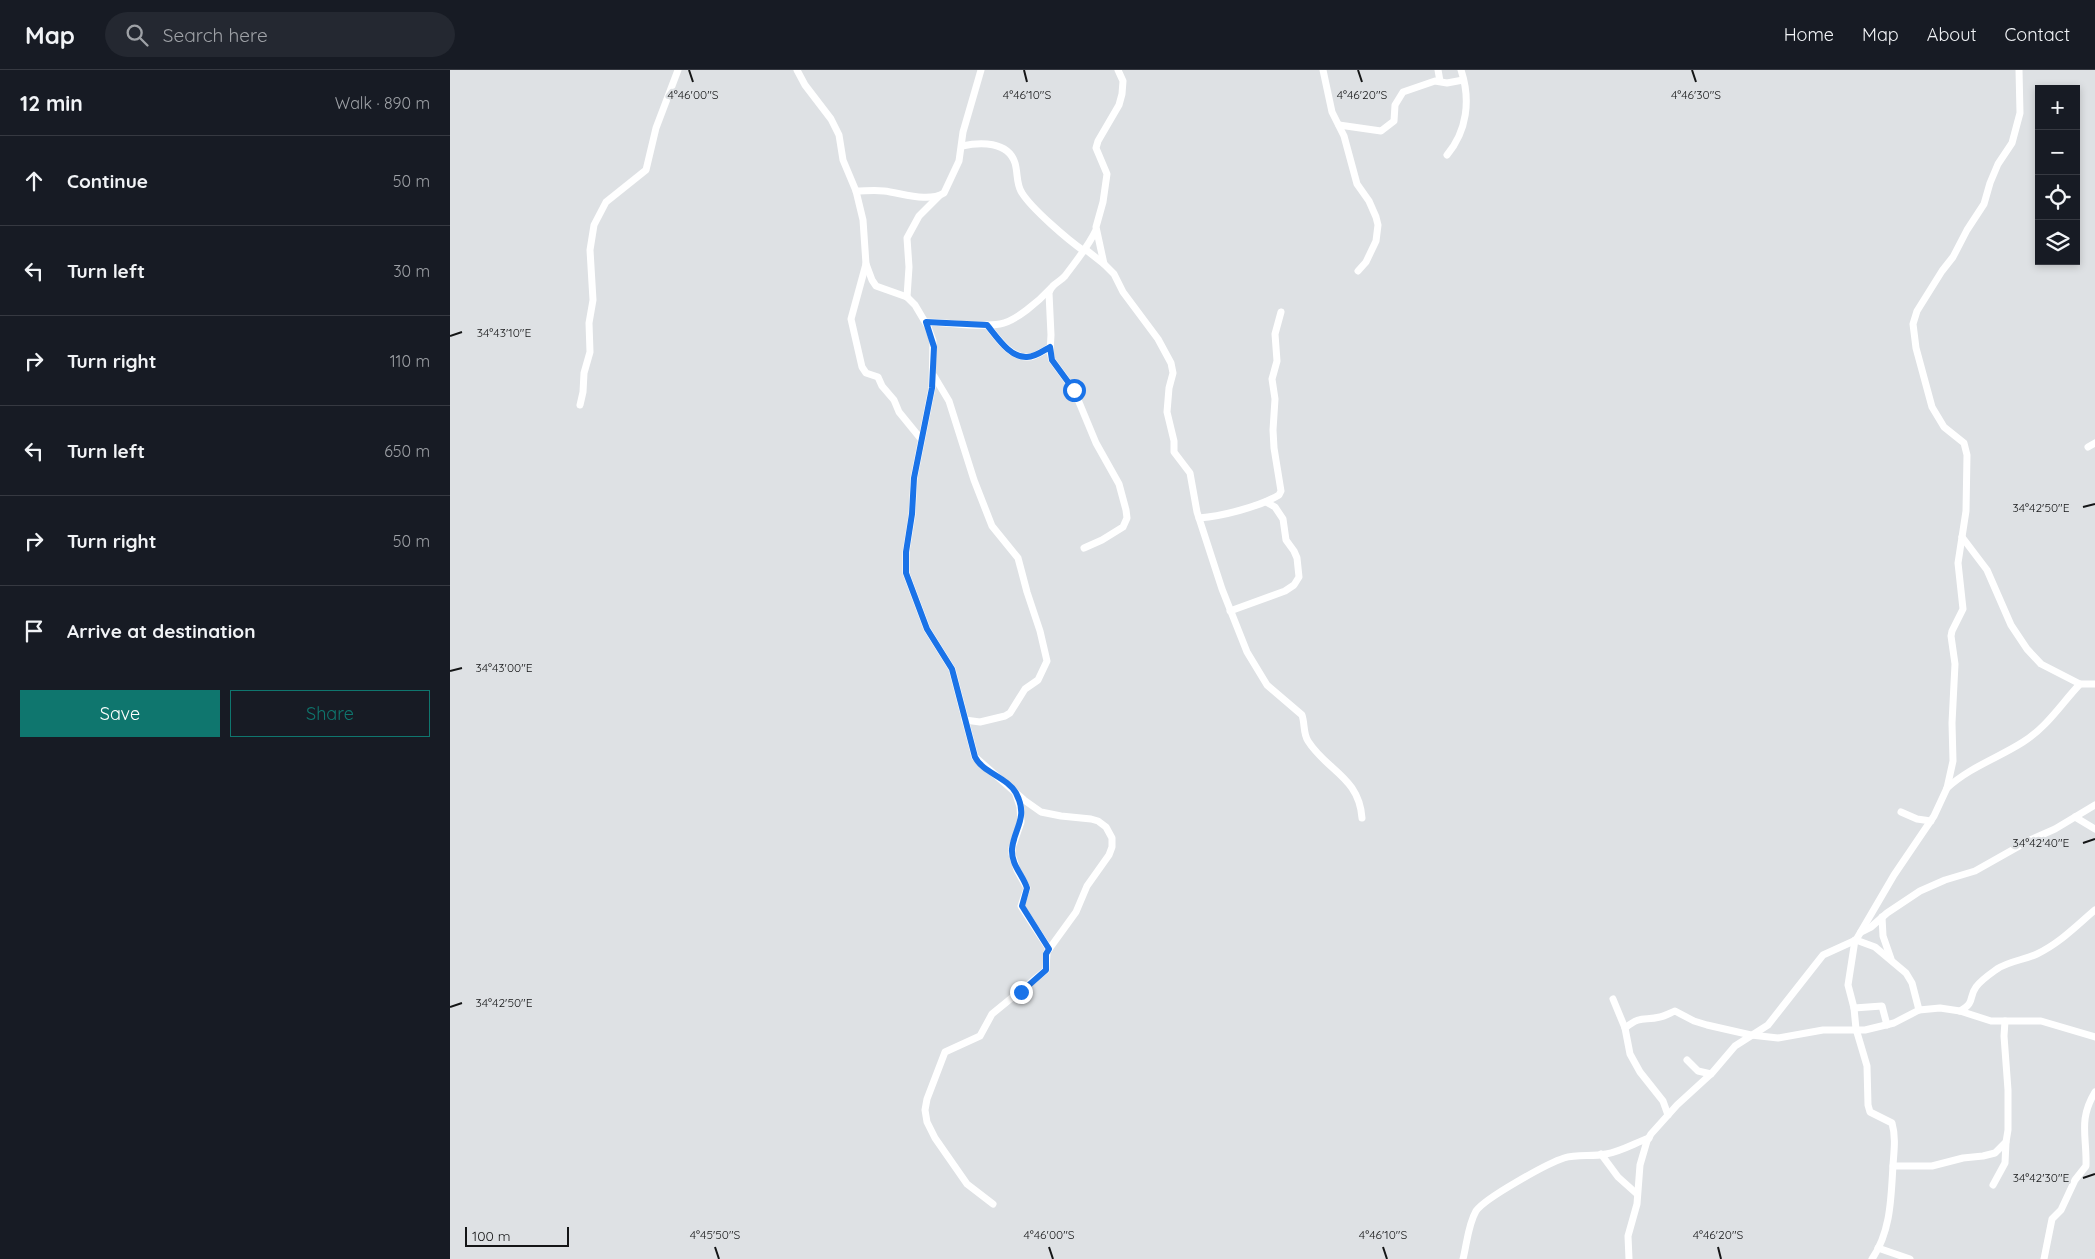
<!DOCTYPE html>
<html lang="en">
<head>
<meta charset="utf-8">
<style>
  body { margin:0; font-family:Quicksand,sans-serif; background:#242831; color:#f1f3f6 }
  .controls { position:absolute; right:15px; top:15px; display:grid; overflow:hidden; border-radius:0px; box-shadow:0 2px 8px #0003 }
  .controls button { width:45px; height:45px; display:grid; place-items:center; padding:0; border:0; border-bottom:1px solid #363941; background:#171b24; color:#f1f3f6; font:25px sans-serif }
  .scale { position:absolute; left:15px; bottom:12px; width:104px; box-sizing:border-box; padding-left:5px; border:2px solid #141516; border-top:0; font-size:14px; line-height:18px; white-space:nowrap; color:#141516; -webkit-text-stroke:4px #dee1e4; paint-order:stroke }
  .stop { position:absolute; width:15px; height:15px; margin:-11px; border:4px solid #1a73e8; border-radius:50%; background:#fff }
  .stop.end { background:#1a73e8; border-color:#fff; box-shadow:0 1px 5px #0008 }
  .list { margin:0; padding:0; list-style:none }
  h2 { display:flex; justify-content:space-between; align-items:center; height:65px; margin:0; padding:0 20px; font-size:21px }
  h2 small { font-size:16px; font-weight:400; color:#9ea1a6 }
  .list li { display:grid; grid-template-columns:32px 1fr auto; gap:15px; align-items:center; box-sizing:border-box; height:90px; padding:0 20px; border-top:1px solid #363941 }
  .list b { display:block; font-size:19px; white-space:nowrap }
  .list em { font-size:16px; font-style:normal; color:#9ea1a6 }
  .actions { display:flex; gap:10px; padding:15px 20px }
  .actions a { flex:1; padding:11px 0; border:1px solid #0f766e; border-radius:0px; text-align:center; font-size:18px; color:#0f766e }
  .actions .main { background:#0f766e; color:#fff }
  .icon { flex:none; width:28px; height:28px; fill:none; stroke:currentColor; stroke-width:2; stroke-linecap:round; stroke-linejoin:round }
  .map { position:relative; flex:none; width:1645px; height:1189px; overflow:hidden }
  header { display:flex; align-items:center; gap:30px; box-sizing:border-box; height:70px; padding:0 25px; background:#171b24; border-bottom:1px solid #363941 }
  header strong { font-size:24px }
  nav { display:flex; gap:28px; margin-inline-start:auto; font-size:18px }
  .search { width:350px; height:45px; background:#242831; display:flex; align-items:center; gap:12px; box-sizing:border-box; padding:0 18px; border-radius:28px; color:#9ea1a6; font-size:19px }
  main { display:flex }
  aside { flex:1; background:#171b24 }
  .map>svg:first-child { display:block }
  .lines { fill:none; stroke-linecap:round; stroke-linejoin:round }
  .minor { stroke:#fff; stroke-width:7 }
  .route { stroke:#1a73e8; stroke-width:6 }
  .ticks { fill:none; stroke:#141516; stroke-width:2 }
  .ticks-label { font-size:12px; text-anchor:middle; fill:#141516; stroke:#dee1e4; stroke-width:4.5; stroke-linejoin:round; paint-order:stroke }
</style>
</head>
<body>
<header>
<strong>Map</strong>
<div class="search"><svg class="icon" aria-label="search" viewBox="0 0 24 24"><circle cx="10" cy="10" r="6"/><path d="M15 15l6 6"/></svg>Search here</div>
<nav><a>Home</a><a>Map</a><a>About</a><a>Contact</a></nav>
</header>
<main>
<aside>
<h2>12 min<small>Walk · 890 m</small></h2>
<ul class="list">
<li><svg class="icon" aria-label="ahead" viewBox="0 0 24 24"><path d="M12 20V5M6 11l6-6 6 6"/></svg><div><b>Continue</b></div><em>50 m</em></li>
<li><svg class="icon" aria-label="left" viewBox="0 0 24 24"><path d="M17 20v-9H6M10 6l-5 5 5 5"/></svg><div><b>Turn left</b></div><em>30 m</em></li>
<li><svg class="icon" aria-label="right" viewBox="0 0 24 24"><path d="M7 20v-9h11M14 6l5 5-5 5"/></svg><div><b>Turn right</b></div><em>110 m</em></li>
<li><svg class="icon" aria-label="left" viewBox="0 0 24 24"><path d="M17 20v-9H6M10 6l-5 5 5 5"/></svg><div><b>Turn left</b></div><em>650 m</em></li>
<li><svg class="icon" aria-label="right" viewBox="0 0 24 24"><path d="M7 20v-9h11M14 6l5 5-5 5"/></svg><div><b>Turn right</b></div><em>50 m</em></li>
<li><svg class="icon" aria-label="arrive" viewBox="0 0 24 24"><path d="M6 21V4h12l-3 4 3 4H6"/></svg><div><b>Arrive at destination</b></div></li>
</ul>
<div class="actions"><a class="main">Save</a><a>Share</a></div>
</aside>
<div class="map">
<svg width="1645" height="1189" viewBox="0 0 1645 1189">
  <rect width="100%" height="100%" fill="#dee1e4"/>
  <g class="lines">
    <g class="minor">
      <polyline points="347,0 355,15 381,49 389,65 393,90 406,121 413,150 416,194 401,249 412,297 416,303 428,307 432,316 444,330 449,342 471,369"/>
      <path d="M668 0 673 11 672 24 669 35 648 71 646 78 657 104 653 132 646 157 654 194 664 204 673 222 708 269 721 293 723 303 719 318 717 342 724 371V382L740 403 747 442 772 519 797 582 817 615 852 645C855 654 853 663 858 671 877 701 909 707 912 748"/>
      <polyline points="873,0 882,42 894,66 907,114 919,131 926,147 928,155 926,171 916,192 908,201"/>
      <polyline points="988,0 990,11"/>
      <polyline points="889,55 931,61 944,51 945,35 953,22 985,11 997,13 1013,10"/>
      <path d="M512 76C530 72 558 71 565 93 568 103 566 114 572 123 582 139 618 170 634 181"/>
      <path d="M997 85C1017 61 1021 30 1011 0"/>
      <path d="M406 121C415 121 425 120 434 121 452 123 478 133 494 123L509 91 513 62 531 0"/>
      <polyline points="635,179 654,194"/>
      <polyline points="416,194 422,210 426,216 457,227 465,235 478,257 483,271 482,318 464,408 462,445 456,482 456,503 477,559 502,599 525,687 574,730 591,742 611,746 641,749 648,751 656,757 662,768 662,777 659,785 637,816 626,842 597,882 596,900 542,944 530,966 495,982 477,1029 475,1040 477,1052 485,1068 517,1114 543,1134"/>
      <polyline points="457,227 459,197 457,168 469,146 489,126"/>
      <path d="M476 252C500 252 526 258 550 254 566 251 589 231 600 219"/>
      <path d="M537 255C547 267 560 288 578 287 585 287 593 281 600 277"/>
      <polyline points="484,306 499,331 524,410 542,456 568,488 577,522 590,561 597,591 588,610 575,619 560,643 555,646 530,652 515,650"/>
      <polyline points="130,335 133,322 134,303 140,282 139,253 143,230 140,180 144,155 156,132 196,100 206,58 228,0"/>
      <polyline points="1638,377 1645,373"/>
      <path d="M749 448C772 446 809 437 829 425L831 421 824 378 823 360 825 329 822 309 827 291 825 264 831 242"/>
      <polyline points="1512,467 1537,500 1561,555 1577,579 1591,594 1630,614"/>
      <path d="M634 478 652 470 673 457 677 448 676 440 669 414 646 373 624 320 602 290 600 282 601 265 599 223C601 214 610 212 615 206 626 191 638 177 646 160"/>
      <polyline points="780,541 835,521 844,515 849,507 847,488 844,481 836,470 833,449 825,437 816,432"/>
      <path d="M1497 718C1520 697 1548 688 1573 672 1597 657 1611 634 1630 614H1645"/>
      <polyline points="566,725 570,737 571,752 562,778 562,784 567,800 577,818 571,836 599,879"/>
      <polyline points="1451,742 1467,749 1481,751"/>
      <polyline points="1625,747 1645,759"/>
      <polyline points="1432,847 1433,866 1441,889"/>
      <polyline points="1411,862 1421,857 1437,843 1470,821 1495,810 1525,801 1580,770 1605,759 1645,735"/>
      <path d="M1405 870 1398 915 1404 938 1406 959 1417 996 1418 1035 1420 1042 1442 1053C1446 1067 1444 1081 1443 1095 1441 1128 1441 1161 1422 1189"/>
      <polyline points="1406,870 1425,877 1456,903 1462,913 1469,940"/>
      <polyline points="1163,929 1175,958 1180,984 1190,1002 1213,1031 1218,1045"/>
      <polyline points="1404,938 1432,936 1437,955"/>
      <path d="M1510 941C1526 932 1518 928 1526 917 1531 910 1540 904 1547 899 1559 891 1574 890 1587 884 1610 873 1626 856 1645 840"/>
      <path d="M1175 958C1191 945 1194 951 1210 947 1215 946 1220 943 1225 941L1244 951 1257 955 1301 965 1328 968 1373 960H1415L1444 953 1469 940 1490 938 1510 941 1541 951H1591L1645 967"/>
      <polyline points="1237,990 1248,1001 1261,1004"/>
      <polyline points="1151,1084 1168,1107 1187,1124"/>
      <polyline points="1443,1096 1482,1096 1513,1088 1533,1086 1545,1083 1556,1072 1558,1060 1558,1020 1554,966 1555,951"/>
      <polyline points="1543,1115 1555,1093 1556,1072"/>
      <polyline points="1428,1178 1460,1189"/>
      <path d="M1013 1189C1017 1173 1018 1155 1026 1141 1035 1128 1098 1093 1114 1088 1128 1084 1142 1087 1156 1084 1170 1082 1185 1073 1199 1068"/>
      <polyline points="1179,1189 1178,1166 1187,1134 1190,1095 1197,1071 1201,1064 1227,1035 1262,1003 1285,976 1318,955 1373,885 1406,870 1444,805 1484,746 1497,718 1503,691 1502,653 1505,594 1501,566 1502,561 1513,539 1508,493 1516,441 1517,385 1514,373 1494,357 1482,337 1466,278 1463,254 1467,241 1492,201 1503,187 1517,160 1534,134 1540,113 1548,94 1562,73 1570,43 1569,0"/>
      <path d="M1594 1189 1602 1149 1611 1140 1625 1110 1636 1096C1637 1066 1628 1050 1645 1022"/>
    </g>
  </g>
  <g class="lines">
    <path class="route" d="M571 922 596 900V884L599 879 572 836 577 818C573 805 561 795 562 779 564 758 579 748 566 723 557 707 533 703 525 687L502 599 477 559 456 503V482L462 444 464 408 482 318 484 277 476 252 537 255C547 267 560 288 577 287 585 287 593 281 600 277L602 290 624 320"/>
  </g>
  <path class="ticks" d="M239 0 243 12M574 0 577 12M908 0 912 12M1242 0 1246 12M0 266 12 262M1633 437 1645 434M0 601 12 598M1633 773 1645 769M0 937 12 933M1633 1108 1645 1104M265 1177 269 1189M599 1177 603 1189M933 1177 937 1189M1268 1177 1271 1189"/>
  <g class="ticks-label">
    <text x="243" y="29">4°46'00"S</text>
    <text x="577" y="29">4°46'10"S</text>
    <text x="912" y="29">4°46'20"S</text>
    <text x="1246" y="29">4°46'30"S</text>
    <text x="54" y="267">34°43'10"E</text>
    <text x="1591" y="442">34°42'50"E</text>
    <text x="54" y="602">34°43'00"E</text>
    <text x="1591" y="777">34°42'40"E</text>
    <text x="54" y="937">34°42'50"E</text>
    <text x="1591" y="1112">34°42'30"E</text>
    <text x="265" y="1169">4°45'50"S</text>
    <text x="599" y="1169">4°46'00"S</text>
    <text x="933" y="1169">4°46'10"S</text>
    <text x="1268" y="1169">4°46'20"S</text>
  </g>
</svg>
<div class="controls">
<button>+</button>
<button>−</button>
<button><svg class="icon" aria-label="locate" viewBox="0 0 24 24"><circle cx="12" cy="12" r="6"/><path d="M12 2v4M12 18v4M2 12h4M18 12h4"/></svg></button>
<button><svg class="icon" aria-label="layers" viewBox="0 0 24 24"><path d="M12 4l9 5-9 5-9-5zM3 14l9 5 9-5"/></svg></button>
</div>
<div class="scale">100 m</div>
<div class="stop" style="left:624px;top:320px"></div>
<div class="stop end" style="left:571px;top:922px"></div>
</div>
</main>
</body>
</html>
